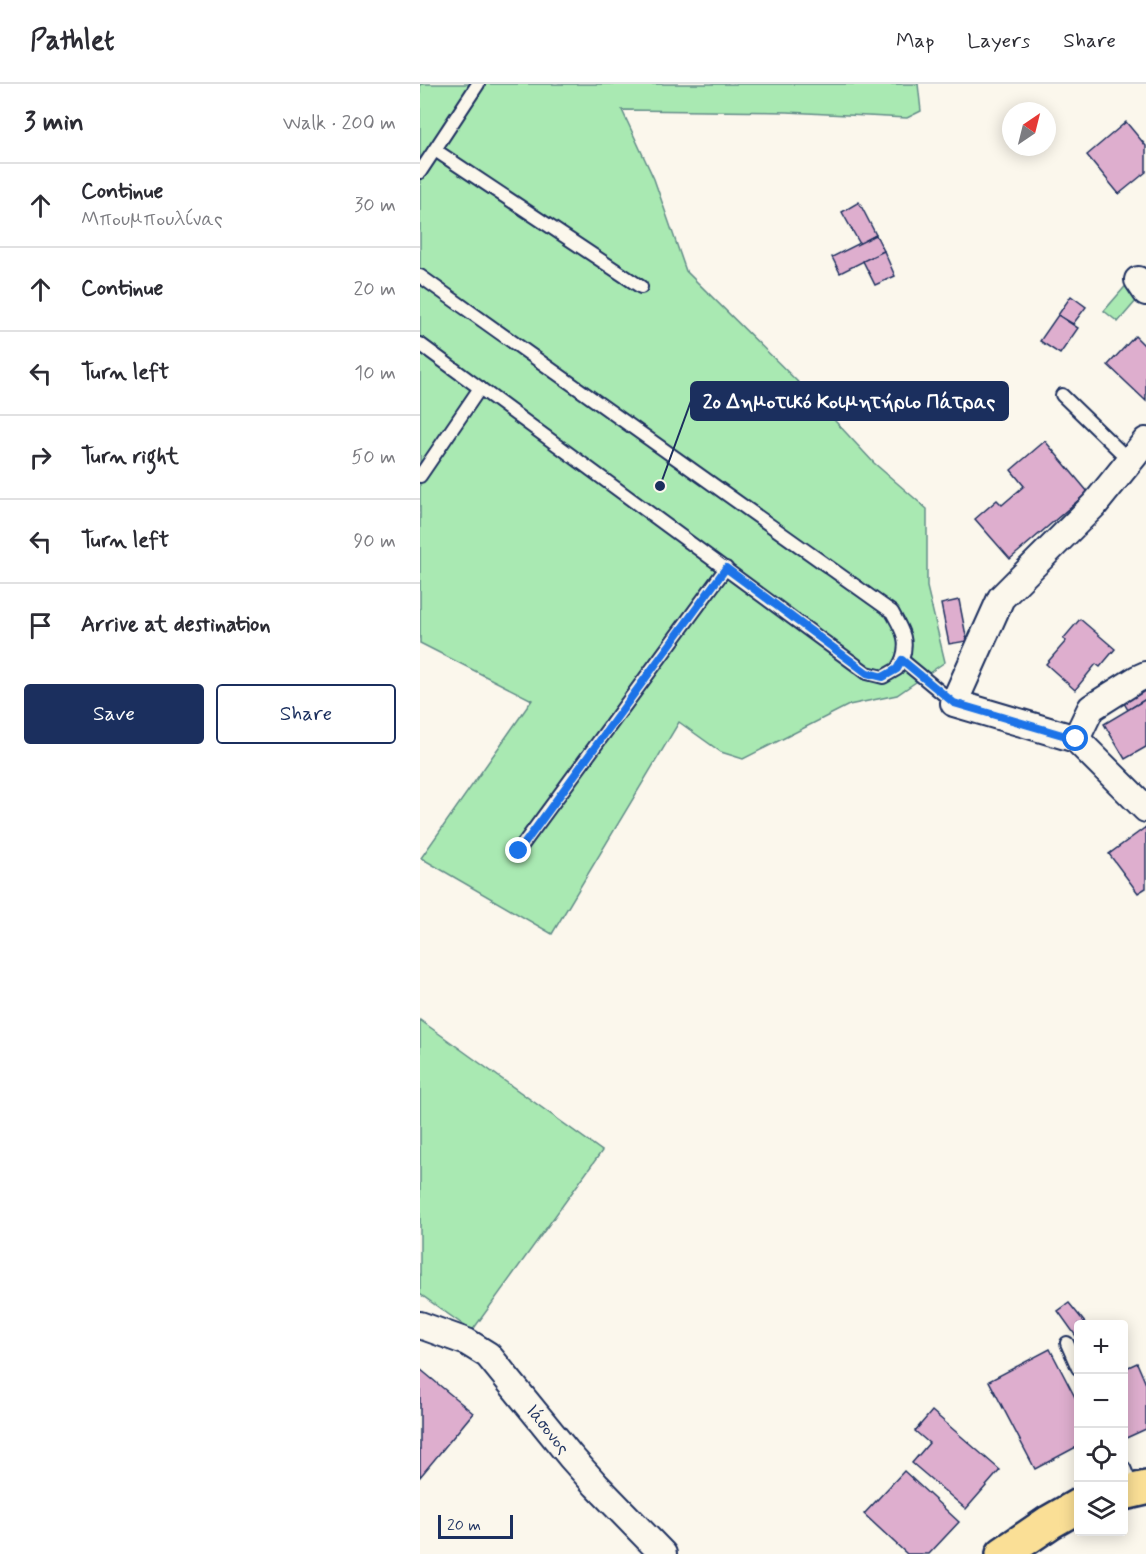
<!DOCTYPE html>
<html lang="en">
<head>
<meta charset="utf-8">
<style>
  body { margin:0; font-family:Mynerve,sans-serif; background:#f2f2f3; color:#2b2b33 }
  .controls { position:absolute; right:18px; bottom:18px; display:grid; overflow:hidden; border-radius:6px; box-shadow:0 3px 15px #0003 }
  .controls button { width:54px; height:54px; display:grid; place-items:center; padding:0; border:0; border-bottom:2px solid #e1e1e2; background:#fff; color:#2b2b33; font:30px sans-serif }
  .compass { position:absolute; left:582px; top:18px; width:54px; height:54px; border-radius:50%; background:#fff; box-shadow:0 3px 15px #0003; rotate:35deg }
  .scale { position:absolute; left:18px; bottom:15px; width:75px; box-sizing:border-box; padding-left:6px; border:3px solid #1b2f5e; border-top:0; font-size:16px; line-height:21px; white-space:nowrap; color:#1b2f5e; -webkit-text-stroke:4px #fbf7ec; paint-order:stroke }
  .stop { position:absolute; width:18px; height:18px; margin:-14px; border:4px solid #1a73e8; border-radius:50%; background:#fff }
  .stop.end { background:#1a73e8; border-color:#fff; box-shadow:0 2px 6px #0008 }
  .list { margin:0; padding:0; list-style:none }
  h2 { display:flex; justify-content:space-between; align-items:center; height:78px; margin:0; padding:0 24px; font-size:26px }
  h2 small { font-size:20px; font-weight:400; color:#7c7c81 }
  .list li { display:grid; grid-template-columns:39px 1fr auto; gap:18px; align-items:center; box-sizing:border-box; height:84px; padding:0 24px; border-top:2px solid #e1e1e2 }
  .list b { display:block; font-size:22px; white-space:nowrap }
  .list p { margin:0; font-size:20px; white-space:nowrap; color:#7c7c81 }
  .list em { font-size:20px; font-style:normal; color:#7c7c81 }
  .actions { display:flex; gap:12px; padding:18px 24px }
  .actions a { flex:1; padding:14px 0; border:2px solid #1b2f5e; border-radius:6px; text-align:center; font-size:21px; color:#1b2f5e }
  .actions .main { background:#1b2f5e; color:#fff }
  .icon { flex:none; width:33px; height:33px; fill:none; stroke:currentColor; stroke-width:2; stroke-linecap:round; stroke-linejoin:round }
  .map { position:relative; flex:none; width:726px; height:1470px; overflow:hidden }
  header { display:flex; align-items:center; gap:36px; box-sizing:border-box; height:84px; padding:0 30px; background:#fff; border-bottom:2px solid #e1e1e2 }
  header strong { font-size:28px }
  nav { display:flex; gap:33px; margin-inline-start:auto; font-size:21px }
  main { display:flex }
  aside { flex:1; background:#fff }
  .map>svg:first-child { display:block }
  .green { fill:#a9e9b2; stroke:#628c88; stroke-width:1.5 }
  .building { fill:#deaece; stroke:#1b2f5e; stroke-width:1.5 }
  .lines { fill:none; stroke-linecap:round; stroke-linejoin:round }
  .lane-casing { stroke:#1b2f5e; stroke-width:16 }
  .street-casing { stroke:#1b2f5e; stroke-width:30 }
  .primary-casing { stroke:#1b2f5e; stroke-width:38 }
  .lane { stroke:#fbf7ec; stroke-width:12 }
  .street { stroke:#fbf7ec; stroke-width:26 }
  .primary { stroke:#fadf96; stroke-width:33 }
  .route { stroke:#1a73e8; stroke-width:8 }
  .labels { text-anchor:middle; stroke-width:4.5; stroke-linejoin:round; paint-order:stroke }
  .street-label { font-size:18px; fill:#1b2f5e; stroke:#fbf7ec }
  .leader { fill:none; stroke:#1b2f5e; stroke-width:2 }
  .callout-dot { fill:#1b2f5e; stroke:#fbf7ec; stroke-width:2 }
  .callout { fill:#1b2f5e; stroke:#1b2f5e; stroke-width:2 }
  .callout-label { font-size:20px; text-anchor:middle; font-weight:bold; fill:#fff }
</style>
</head>
<body>
<header>
<strong>Pathlet</strong>
<nav><a>Map</a><a>Layers</a><a>Share</a></nav>
</header>
<main>
<aside>
<h2>3 min<small>Walk · 200 m</small></h2>
<ul class="list">
<li><svg class="icon" aria-label="ahead" viewBox="0 0 24 24"><path d="M12 20V5M6 11l6-6 6 6"/></svg><div><b>Continue</b><p>Μπουμπουλίνας</p></div><em>30 m</em></li>
<li><svg class="icon" aria-label="ahead" viewBox="0 0 24 24"><path d="M12 20V5M6 11l6-6 6 6"/></svg><div><b>Continue</b></div><em>20 m</em></li>
<li><svg class="icon" aria-label="left" viewBox="0 0 24 24"><path d="M17 20v-9H6M10 6l-5 5 5 5"/></svg><div><b>Turn left</b></div><em>10 m</em></li>
<li><svg class="icon" aria-label="right" viewBox="0 0 24 24"><path d="M7 20v-9h11M14 6l5 5-5 5"/></svg><div><b>Turn right</b></div><em>50 m</em></li>
<li><svg class="icon" aria-label="left" viewBox="0 0 24 24"><path d="M17 20v-9H6M10 6l-5 5 5 5"/></svg><div><b>Turn left</b></div><em>90 m</em></li>
<li><svg class="icon" aria-label="arrive" viewBox="0 0 24 24"><path d="M6 21V4h12l-3 4 3 4H6"/></svg><div><b>Arrive at destination</b></div></li>
</ul>
<div class="actions"><a class="main">Save</a><a>Share</a></div>
</aside>
<div class="map">
<svg width="726" height="1470" viewBox="0 0 726 1470">
  <rect width="100%" height="100%" fill="#fbf7ec"/>
  <filter id="ink" filterUnits="userSpaceOnUse"><feTurbulence type="fractalNoise" baseFrequency=".0167" numOctaves="2"/><feDisplacementMap in="SourceGraphic" scale="12" xChannelSelector="R" yChannelSelector="G"/><feConvolveMatrix kernelMatrix="1 2 1 2 8 2 1 2 1" color-interpolation-filters="sRGB"/></filter>
  <g filter="url(#ink)">
    <g class="green">
      <polygon points="0,0 498,0 501,27 487,34 367,28 202,26 234,95 266,187 391,311 454,379 507,425 507,503 525,578 477,611 429,621 323,675 301,668 259,638 132,850 1,774 112,616 0,559"/>
      <polygon points="709,198 722,210 698,238 684,227"/>
      <polygon points="0,936 182,1067 52,1247 0,1210"/>
    </g>
    <g class="building">
      <polygon points="706,38 726,62 726,88 699,110 667,71"/>
      <polygon points="439,118 456,151 440,160 422,128"/>
      <polygon points="456,151 464,167 420,189 412,173"/>
      <polygon points="464,167 475,192 455,201 443,177"/>
      <polygon points="651,212 666,223 653,240 638,231"/>
      <polygon points="638,231 658,244 640,270 620,257"/>
      <polygon points="715,252 726,263 726,317 688,281"/>
      <polygon points="625,357 668,408 590,475 555,435 577,416 582,421 604,402 591,386"/>
      <polygon points="539,516 547,557 529,560 521,520"/>
      <polygon points="660,535 695,565 680,583 676,580 655,606 626,580 646,557 643,555"/>
      <polygon points="723,600 726,605 726,615 708,626 700,612"/>
      <polygon points="726,615 726,663 705,675 684,640"/>
      <polygon points="726,743 726,804 718,809 689,770"/>
      <polygon points="649,1219 666,1240 658,1240 658,1255 638,1227"/>
      <polygon points="630,1265 658,1319 658,1362 615,1385 569,1297"/>
      <polygon points="717,1279 726,1300 726,1345 704,1355 704,1285"/>
      <polygon points="0,1285 53,1329 0,1393"/>
      <polygon points="512,1327 580,1386 546,1425 492,1379 509,1359 495,1347"/>
      <polygon points="484,1387 539,1438 509,1470 487,1470 444,1430"/>
    </g>
    <g class="lines">
      <g class="lane-casing">
        <g id="lane">
          <polyline points="15,66 221,203"/>
          <polyline points="0,88 58,0"/>
          <path d="M0 192 472 528C482 546 489 556 482 576L534 619"/>
          <polyline points="0,260 447,589 463,593 477,585 482,576"/>
          <polyline points="642,311 710,377"/>
          <polyline points="0,392 60,304"/>
          <polyline points="98,767 306,484"/>
          <polyline points="647,1259 658,1284"/>
          <polyline points="704,1384 713,1405"/>
        </g>
      </g>
      <g class="street-casing">
        <g id="street">
          <polyline points="718,196 726,208"/>
          <polyline points="726,357 675,420 581,514 534,619 656,655 726,725"/>
          <polyline points="656,655 671,624 717,595 726,591"/>
          <polyline points="0,1241 47,1258 68,1271 151,1373 176,1401 243,1470"/>
        </g>
      </g>
      <g class="primary-casing">
        <g id="primary">
          <polyline points="704,1409 726,1404"/>
          <polyline points="583,1470 630,1438 658,1422"/>
        </g>
      </g>
      <use href="#lane" class="lane"/>
      <use href="#street" class="street"/>
      <use href="#primary" class="primary"/>
    </g>
  </g>
  <g class="lines" filter="url(#ink)">
    <polyline class="route" points="99,767 306,484 447,589 463,593 477,585 482,576 534,619 656,655"/>
  </g>
  <g class="labels">
    <g class="street-label">
      <text transform="translate(128 1345) rotate(51)" y="6">Ιάσονος</text>
    </g>
  </g>
  <path class="leader" d="M240 402L271 317"/>
  <circle class="callout-dot" cx="240" cy="402" r="6"/>
  <rect class="callout" x="271" y="298" width="317" height="38" rx="6"/>
  <g class="callout-label">
    <text x="429" y="324">2o Δημοτικό Κοιμητήριο Πάτρας</text>
  </g>
</svg>
<div class="controls">
<button>+</button>
<button>−</button>
<button><svg class="icon" aria-label="locate" viewBox="0 0 24 24"><circle cx="12" cy="12" r="6"/><path d="M12 2v4M12 18v4M2 12h4M18 12h4"/></svg></button>
<button><svg class="icon" aria-label="layers" viewBox="0 0 24 24"><path d="M12 4l9 5-9 5-9-5zM3 14l9 5 9-5"/></svg></button>
</div>
<svg class="compass" viewBox="-18 -18 36 36"><path d="M0-13l5 13h-10z" fill="#e53935"/><path d="M0 13l5-13h-10z" fill="#7c7c81"/></svg>
<div class="scale">20 m</div>
<div class="stop" style="left:656px;top:655px"></div>
<div class="stop end" style="left:99px;top:767px"></div>
</div>
</main>
</body>
</html>
